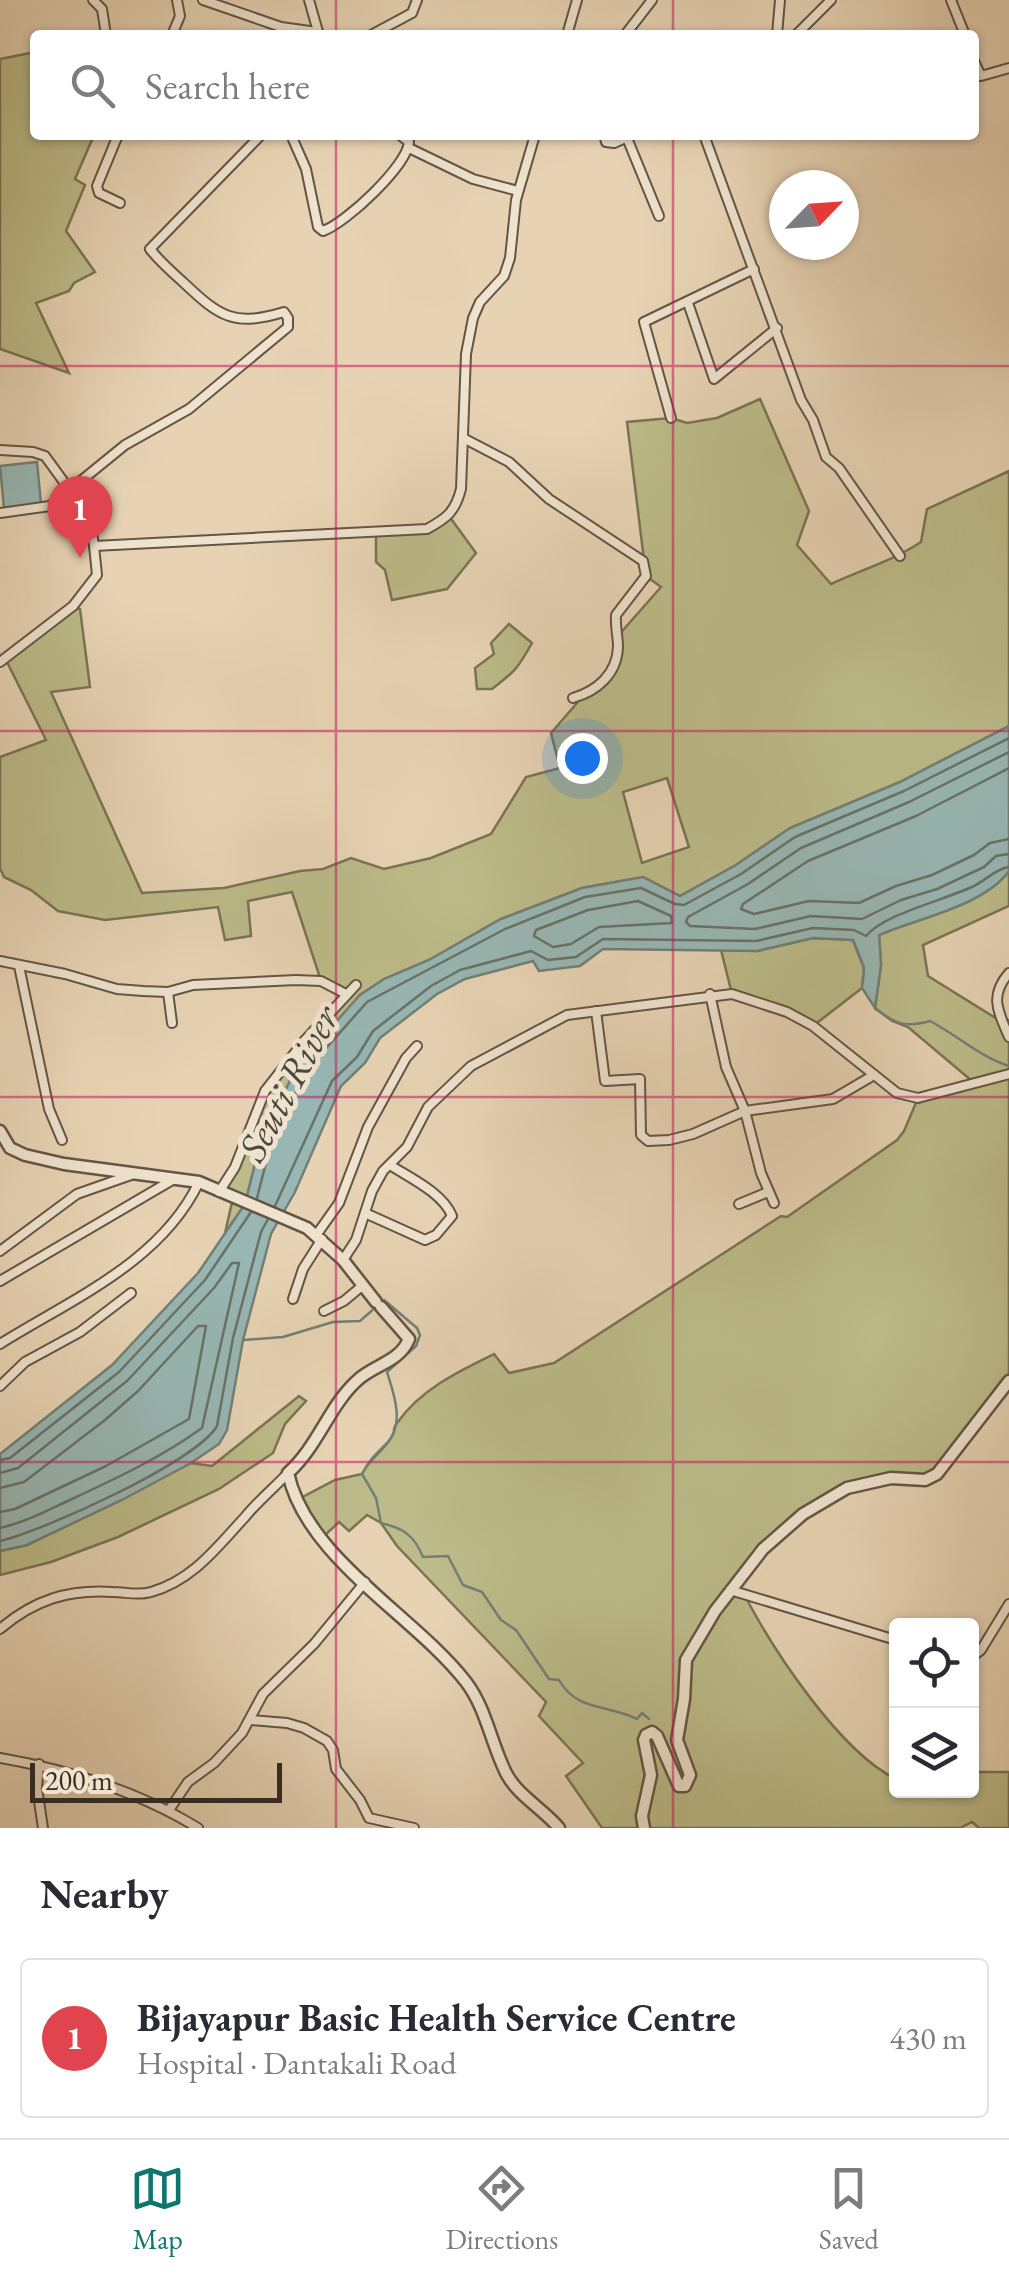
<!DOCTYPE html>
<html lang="en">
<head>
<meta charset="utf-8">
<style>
  body { margin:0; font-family:"EB Garamond",serif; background:#f7f7f7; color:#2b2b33 }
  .controls { position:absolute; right:30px; bottom:30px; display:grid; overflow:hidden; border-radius:10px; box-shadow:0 2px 8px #0004 }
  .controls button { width:90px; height:90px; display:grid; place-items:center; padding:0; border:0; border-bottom:2px solid #e1e1e2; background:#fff; color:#2b2b33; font:50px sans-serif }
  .compass { position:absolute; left:769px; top:170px; width:90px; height:90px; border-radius:50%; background:#fff; box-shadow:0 2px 8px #0004; rotate:65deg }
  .scale { position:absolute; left:30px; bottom:25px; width:252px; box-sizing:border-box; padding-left:10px; border:5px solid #382d1e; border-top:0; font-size:28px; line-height:35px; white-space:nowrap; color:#382d1e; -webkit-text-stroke:8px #efe2ce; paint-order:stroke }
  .you { position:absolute; left:582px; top:758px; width:35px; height:35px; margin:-25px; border:8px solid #fff; border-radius:50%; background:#1a73e8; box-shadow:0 0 0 15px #1a73e833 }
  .badge { display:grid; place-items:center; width:65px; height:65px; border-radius:50%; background:#0f766e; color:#fff; font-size:32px; font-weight:700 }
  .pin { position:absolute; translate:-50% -82px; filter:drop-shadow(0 2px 5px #0008) }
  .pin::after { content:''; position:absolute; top:52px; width:35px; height:30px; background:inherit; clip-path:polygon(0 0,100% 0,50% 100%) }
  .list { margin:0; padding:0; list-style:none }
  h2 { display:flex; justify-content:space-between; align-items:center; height:130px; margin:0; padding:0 40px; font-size:42px }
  h2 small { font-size:32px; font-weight:400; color:#7c7c81 }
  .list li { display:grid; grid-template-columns:65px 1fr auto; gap:30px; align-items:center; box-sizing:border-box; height:160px; margin:0 20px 20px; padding:0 20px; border:2px solid #e1e1e2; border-radius:10px }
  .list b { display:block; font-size:38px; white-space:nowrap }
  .list p { margin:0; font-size:32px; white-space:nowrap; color:#7c7c81 }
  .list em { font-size:32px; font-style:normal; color:#7c7c81 }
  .icon { flex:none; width:55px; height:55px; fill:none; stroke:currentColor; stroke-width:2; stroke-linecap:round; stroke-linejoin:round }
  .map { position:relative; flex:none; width:1009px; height:1828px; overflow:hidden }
  .search { position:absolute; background:#fff; box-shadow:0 2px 8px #0004; left:30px; right:30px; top:30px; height:110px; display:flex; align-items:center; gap:25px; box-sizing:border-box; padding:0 35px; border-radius:10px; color:#7c7c81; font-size:38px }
  .sheet { height:310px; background:#fff }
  nav { display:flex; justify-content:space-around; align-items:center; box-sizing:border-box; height:140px; border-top:2px solid #e1e1e2; background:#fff; font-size:28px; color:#7c7c81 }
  nav a { display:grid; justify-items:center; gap:5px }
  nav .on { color:#0f766e }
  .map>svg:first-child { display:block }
  .green { fill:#bcbb89; stroke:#7a7454; stroke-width:2.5; fill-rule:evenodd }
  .water { fill:#98b7b4; stroke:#728078; stroke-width:2.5 }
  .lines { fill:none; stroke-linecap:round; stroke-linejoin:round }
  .shore { stroke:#687269; stroke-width:2.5 }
  .stream { stroke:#728078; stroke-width:2.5 }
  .minor-casing { stroke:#645644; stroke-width:12 }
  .tertiary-casing { stroke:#645644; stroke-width:15 }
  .minor { stroke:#efe2ce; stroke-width:8 }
  .tertiary { stroke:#efe2ce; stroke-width:10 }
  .grid { fill:none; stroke:#c2185b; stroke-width:2.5; stroke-opacity:0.55 }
  .labels { text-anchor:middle; stroke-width:10; stroke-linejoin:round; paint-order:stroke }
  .water-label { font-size:40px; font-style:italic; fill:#4b493c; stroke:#efe2ce }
</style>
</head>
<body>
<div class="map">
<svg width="1009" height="1828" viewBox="0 0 1009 1828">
  <rect width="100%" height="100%" fill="#e7d3b4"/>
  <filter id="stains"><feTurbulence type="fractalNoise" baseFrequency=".002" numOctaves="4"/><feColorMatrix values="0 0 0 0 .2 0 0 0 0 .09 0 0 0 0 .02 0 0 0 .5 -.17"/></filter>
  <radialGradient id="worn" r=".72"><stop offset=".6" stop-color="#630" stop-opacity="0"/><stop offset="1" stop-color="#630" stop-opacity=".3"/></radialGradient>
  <g class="green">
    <polygon points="35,52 35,135 94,135 75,179 85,185 66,231 95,272 74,283 69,291 36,303 69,373 0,349 0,59"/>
    <path d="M760 399 809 511 797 545 831 584C861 570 894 560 921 542L927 509 1009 471V726L900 782 790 828 736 865 680 896 643 877 582 888 501 919 429 960 384 979 360 995 278 1103 259 1148 245 1204 225 1233 233 1198 219 1192 235 1167 265 1091 345 994 321 981 292 892 248 901 251 936 225 940 218 907 105 920 58 911 31 890 4 877 0 868V757L46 740 5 658 73 606 80 609 90 687 51 692 142 893 224 888 300 871 323 869 351 858 384 869 431 858 491 834 526 777 560 768 551 733 577 703 573 698 599 687 614 664 617 637 661 587 646 576 627 422 671 418 687 423 717 418ZM667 778 689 847 642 863 623 792Z"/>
    <polygon points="449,516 476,553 447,589 392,600 385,570 376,562 376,531 427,529"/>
    <path d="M509 624 532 643C517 670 514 672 492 689H477L475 668 494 654 491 643Z"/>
    <path d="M1009 871V906L923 945 928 976 1002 1022 1009 1020V1381L937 1474 868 1481 803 1514 731 1590 744 1594C773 1650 840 1752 896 1779V1790H972V1772H1009V1828H979L972 1822 960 1828H602L566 1776 583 1763 539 1716 546 1702 397 1546 381 1523 367 1515 349 1531 339 1522 322 1538 297 1500 335 1480 362 1474C371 1456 383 1452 391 1438 398 1427 390 1433 397 1423 421 1389 459 1371 494 1354L509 1373 554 1363 781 1216 787 1217 897 1140 904 1131 918 1098 972 1081 908 1027 892 1021 875 1008 881 965 879 935C918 918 984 906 1009 871Z"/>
    <polygon points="813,938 853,940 864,968 862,988 813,1026 732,994 721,950 758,951"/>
    <polygon points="299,1396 306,1401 285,1424 273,1453 219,1489 118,1537 51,1562 0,1575 0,1551 27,1545 191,1463 212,1466"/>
  </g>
  <g class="water">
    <polygon points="37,462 41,504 4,508 0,466"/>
    <path d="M1009 726V871C984 906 917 918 879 935L881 965 875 1008 862 988 864 968 853 940 813 938 757 951 603 949 580 966 539 971 533 961 465 979 437 994 380 1038 365 1063 341 1086 295 1192 271 1234 243 1340 227 1430 219 1444 191 1463 122 1500 27 1545 0 1551V1454L112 1365 198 1273 245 1204 259 1148 297 1065 360 995 384 979 429 960 501 919 582 888 643 877 680 896 736 865 790 828 900 782Z"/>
  </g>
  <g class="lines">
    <g class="shore">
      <polyline points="1009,752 909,802 801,848 748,884 688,917 686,922 690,926 755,929 811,916 862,919 901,900 937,889 984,867 996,856 1009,854"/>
      <polyline points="1009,768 916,816 808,861 743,904 741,909 754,914 809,901 859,903 896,886 932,875 974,855 990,843 1009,839"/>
      <polygon points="638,901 671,916 672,923 599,927 571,944 553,947 534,936 536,930 588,910"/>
      <polyline points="257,1198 269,1151 305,1072 367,1002 505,929 585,897 641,888 675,904 684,905 741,874 795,837 904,791 1009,738"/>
      <path d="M275 1206 332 1081 357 1057 373 1031 431 986 460 970 531 951 548 960 576 957 603 939 756 941 813 928 854 930 866 936C884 914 945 900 974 886 986 880 997 868 1009 867"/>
      <polyline points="0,1460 10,1458 119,1372 205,1280 251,1212"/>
      <path d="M0 1473 18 1468 127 1381 214 1288 232 1263H239L202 1428C162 1457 117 1478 72 1499 48 1510 26 1522 0 1528"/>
      <polyline points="0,1488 24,1482 105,1420 138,1391 198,1326 206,1326 189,1419 106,1466 15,1509 0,1512"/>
      <path d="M0 1541C43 1531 196 1462 217 1426L233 1338 261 1232 268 1219"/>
    </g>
    <g class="stream">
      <polyline points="853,940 864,968 863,980"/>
      <path d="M876 998 875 1008C895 1024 905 1028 930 1021 957 1035 980 1057 1009 1066"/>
      <path d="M244 1340 283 1337 333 1322 360 1321 384 1300 417 1328 420 1335 416 1346 387 1372C394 1394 405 1424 387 1443 376 1454 369 1460 362 1474L376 1498 381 1523C403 1528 414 1535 423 1557L448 1556 463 1585 482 1592 501 1620 516 1630 549 1679 559 1680C577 1712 608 1704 637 1719L642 1713 649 1719"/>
    </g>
    <g class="minor-casing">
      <g id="minor">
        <polyline points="93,0 102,9 106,35"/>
        <polyline points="203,0 281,27 317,32"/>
        <polyline points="309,0 319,35"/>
        <polyline points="951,0 965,35"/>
        <polyline points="172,35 180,16 177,0"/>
        <polyline points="371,35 412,13 417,0"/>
        <polyline points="567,35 577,0"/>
        <polyline points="625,35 652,0"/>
        <polyline points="777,35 780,0"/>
        <polyline points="796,35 831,0"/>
        <polyline points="974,61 981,76 1009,68"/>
        <polyline points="118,135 97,186 99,193 120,203"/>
        <path d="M291 135 306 169 318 227 323 231C346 223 407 166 409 142L400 135"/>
        <polyline points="604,135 606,142 614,143 632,135"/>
        <polyline points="704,135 801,400 813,420 826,457 839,468 900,556"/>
        <polyline points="627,138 659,216"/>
        <polyline points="409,148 473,179 518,191"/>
        <polyline points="688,303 714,379 777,328"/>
        <polyline points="671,418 644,322 754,269"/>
        <path d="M465 439 509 462 549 499 643 561 646 576 616 615C615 626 618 636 618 647 617 674 597 691 573 698"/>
        <path d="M0 450 33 452 45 456 90 518 94 546 427 529C447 518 455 512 461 489L466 354 473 318 480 302 504 276 510 258 516 200 535 135"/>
        <path d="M0 513 50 506 125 445 189 409 288 327V318L284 312C234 327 220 317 184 283 172 272 160 262 150 249L261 135"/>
        <polyline points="0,662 73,606 97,575 94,546"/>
        <polyline points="0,961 65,974 117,989 143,991 168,992 193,985 296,980 321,981 346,994"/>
        <polyline points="19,966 49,1109 62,1140"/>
        <path d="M1009 973C989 996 998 1011 1009 1037"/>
        <polyline points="168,992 172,1023"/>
        <polyline points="710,994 726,1067 745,1111 761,1173 774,1203"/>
        <polyline points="596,1011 605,1081 640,1079 641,1135 648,1141 669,1140 693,1134 745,1111 833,1099 874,1075"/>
        <polyline points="219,1192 235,1167 265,1091 305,1040 356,985"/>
        <polyline points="739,1204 768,1192"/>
        <path d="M365 1213 425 1240 436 1235 452 1216C443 1193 410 1178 390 1165"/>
        <polyline points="317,1234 339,1203 368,1127 406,1058 417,1046"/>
        <polyline points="0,1251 77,1194 131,1175"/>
        <polyline points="343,1260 356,1240 372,1191 383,1171 407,1147 428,1107 471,1066 567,1015 732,994 787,1012 813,1026 897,1093 918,1098 1009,1074"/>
        <polyline points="0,1281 174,1179"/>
        <polyline points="293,1299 303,1269 322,1239"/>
        <polyline points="324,1311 344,1301 362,1286"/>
        <path d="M0 1344C72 1299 161 1262 199 1182"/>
        <polyline points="0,1386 25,1362 80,1332 131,1293"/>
        <polyline points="730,1590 896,1640"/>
        <path d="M0 1629C34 1600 68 1589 113 1592 126 1592 138 1596 151 1592 193 1580 217 1547 245 1517 258 1501 274 1488 288 1473"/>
        <polyline points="972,1657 981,1650 1009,1604"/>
        <polyline points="251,1720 287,1723 304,1728 327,1741 333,1750 336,1769 360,1800 369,1818 414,1828"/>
        <path d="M0 1758C69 1770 138 1791 198 1828"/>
        <polyline points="39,1764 37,1788 43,1828"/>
        <polyline points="169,1810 188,1782 214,1763 242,1733 263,1694 314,1644 365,1582"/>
      </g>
    </g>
    <g class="tertiary-casing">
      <g id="tertiary">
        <polyline points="0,1131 10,1148 25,1155 64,1164 199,1182 307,1228 343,1260 376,1302"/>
        <path d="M381 1307 409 1339C400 1361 377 1364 360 1378 330 1403 318 1447 288 1473 306 1558 415 1616 466 1682 486 1708 491 1743 506 1773 518 1796 542 1808 559 1828"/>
        <polyline points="644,1828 642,1816 651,1775 644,1740 646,1735 652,1732 657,1736 679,1786 685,1786 690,1775 677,1740 684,1699 686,1660 715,1611 763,1549 803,1514 847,1488 891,1478 925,1480 937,1474 1009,1381"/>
      </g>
    </g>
    <use href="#minor" class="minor"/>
    <use href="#tertiary" class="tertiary"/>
  </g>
  <path class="grid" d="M336 0V35M673 0V35M336 135V1828M673 135V1828M0 366H1009M0 731H1009M0 1097H1009M0 1462H1009"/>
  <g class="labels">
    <g class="water-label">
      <text transform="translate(288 1083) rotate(-62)" y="14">Seuti River</text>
    </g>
  </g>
  <rect width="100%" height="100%" filter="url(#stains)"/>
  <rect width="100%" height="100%" fill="url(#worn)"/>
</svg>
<div class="controls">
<button><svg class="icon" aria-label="locate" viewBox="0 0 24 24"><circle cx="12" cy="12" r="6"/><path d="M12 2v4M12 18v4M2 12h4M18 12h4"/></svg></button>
<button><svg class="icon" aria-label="layers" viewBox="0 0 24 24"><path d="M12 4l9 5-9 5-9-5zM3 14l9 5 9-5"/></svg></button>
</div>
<svg class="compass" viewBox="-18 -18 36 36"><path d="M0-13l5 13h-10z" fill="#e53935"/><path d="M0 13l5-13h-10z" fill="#7c7c81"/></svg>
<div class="scale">200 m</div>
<div class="you"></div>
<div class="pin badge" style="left:80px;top:558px;background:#e0444e">1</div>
<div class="search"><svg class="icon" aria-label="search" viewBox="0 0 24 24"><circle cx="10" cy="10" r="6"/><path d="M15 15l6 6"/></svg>Search here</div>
</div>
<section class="sheet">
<h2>Nearby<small></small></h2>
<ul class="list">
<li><span class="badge" style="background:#e0444e">1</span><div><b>Bijayapur Basic Health Service Centre</b><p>Hospital · Dantakali Road</p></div><em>430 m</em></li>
</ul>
</section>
<nav>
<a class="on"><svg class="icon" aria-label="map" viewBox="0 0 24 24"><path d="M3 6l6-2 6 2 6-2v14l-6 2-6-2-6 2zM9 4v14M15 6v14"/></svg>Map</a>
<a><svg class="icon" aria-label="directions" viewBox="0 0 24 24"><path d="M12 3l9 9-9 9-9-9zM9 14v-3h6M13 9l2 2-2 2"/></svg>Directions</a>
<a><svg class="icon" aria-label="saved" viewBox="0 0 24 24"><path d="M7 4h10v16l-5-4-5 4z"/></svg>Saved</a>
</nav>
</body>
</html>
